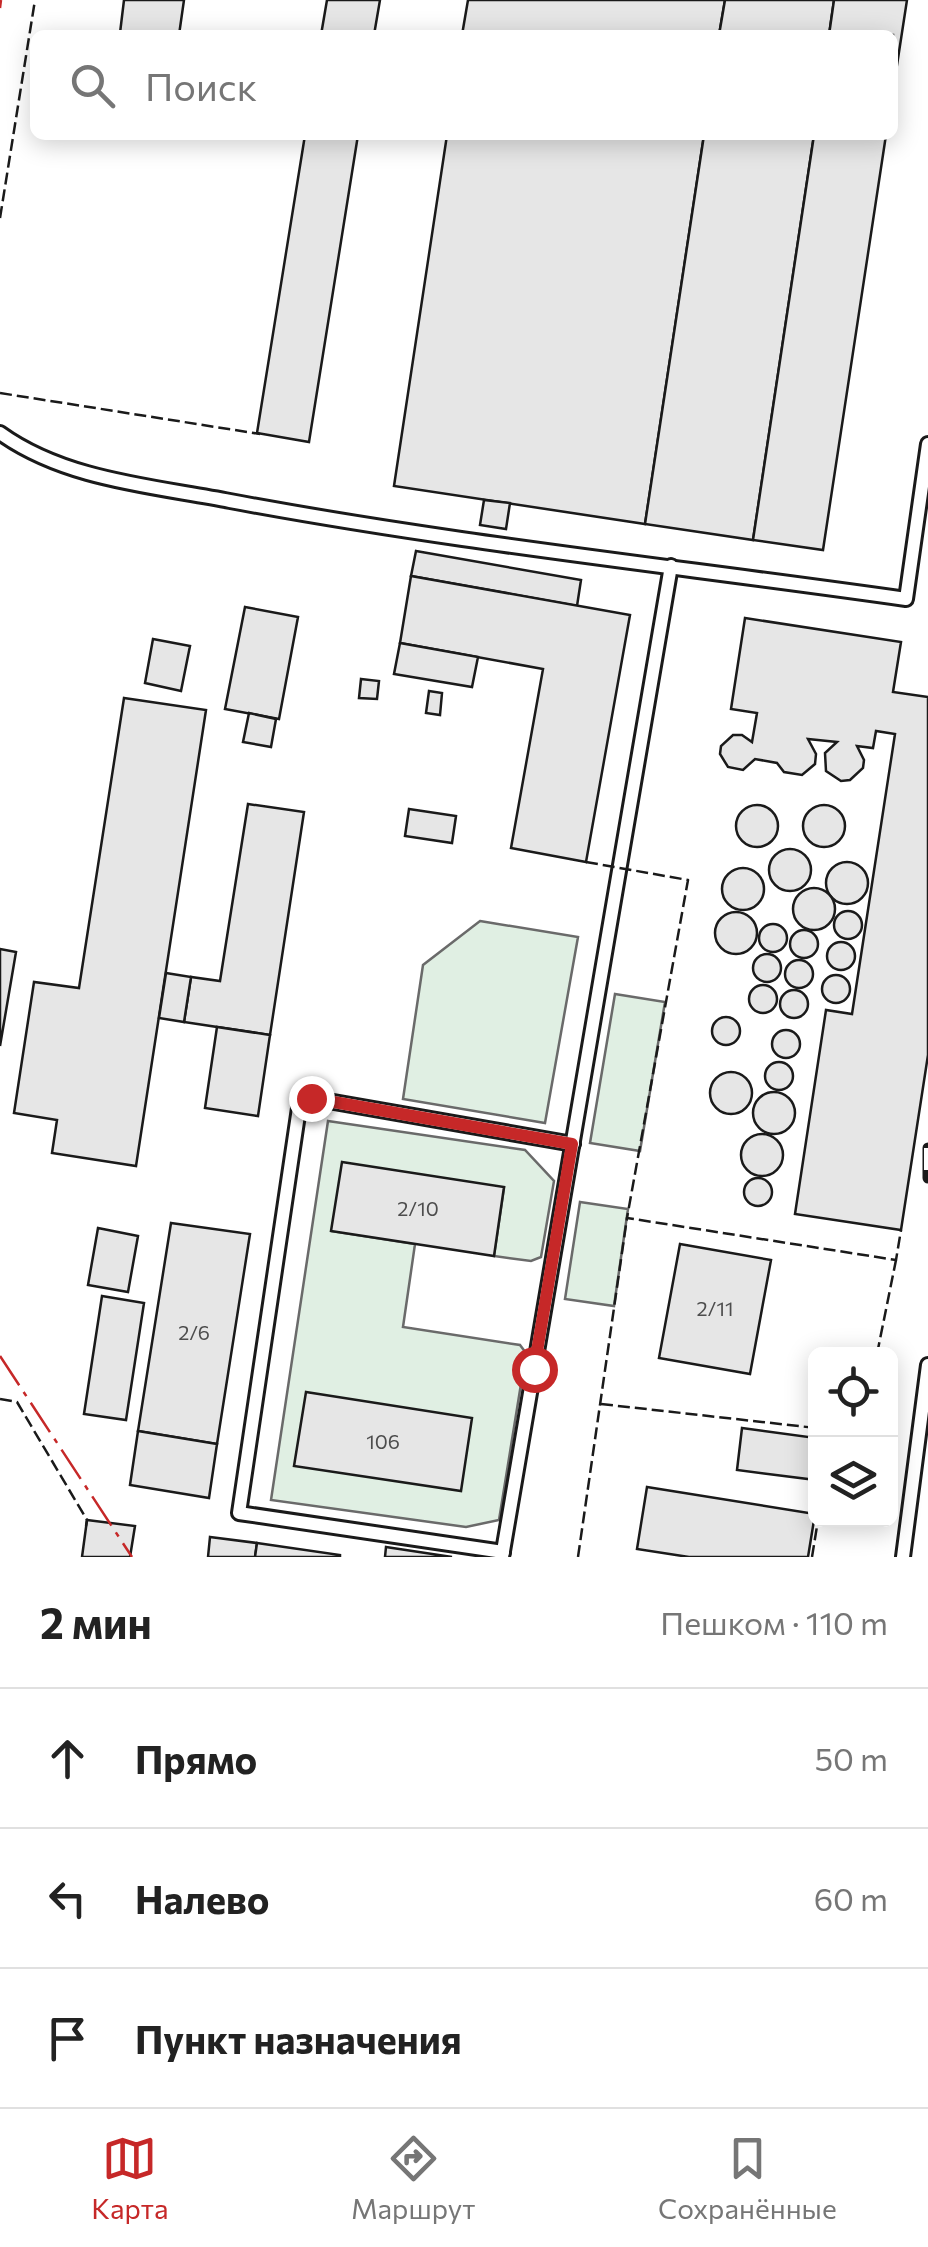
<!DOCTYPE html>
<html lang="ru">
<head>
<meta charset="utf-8">
<style>
  body { margin:0; font-family:Commissioner,sans-serif; background:#f6f6f6; color:#222 }
  .controls { position:absolute; right:30px; bottom:30px; display:grid; overflow:hidden; border-radius:15px; box-shadow:0 5px 25px #0003 }
  .controls button { width:90px; height:90px; display:grid; place-items:center; padding:0; border:0; border-bottom:2px solid #e0e0e0; background:#fff; color:#222; font:50px sans-serif }
  .stop { position:absolute; width:30px; height:30px; margin:-22px; border:8px solid #c62828; border-radius:50%; background:#fff }
  .stop.end { background:#c62828; border-color:#fff; box-shadow:0 2px 10px #0008 }
  .list { margin:0; padding:0; list-style:none }
  h2 { display:flex; justify-content:space-between; align-items:center; height:130px; margin:0; padding:0 40px; font-size:42px }
  h2 small { font-size:32px; font-weight:400; color:#767676 }
  .list li { display:grid; grid-template-columns:65px 1fr auto; gap:30px; align-items:center; box-sizing:border-box; height:140px; padding:0 40px; border-top:2px solid #e0e0e0 }
  .list b { display:block; font-size:38px; white-space:nowrap }
  .list em { font-size:32px; font-style:normal; color:#767676 }
  .icon { flex:none; width:55px; height:55px; fill:none; stroke:currentColor; stroke-width:2; stroke-linecap:round; stroke-linejoin:round }
  .map { position:relative; flex:none; width:928px; height:1557px; overflow:hidden }
  .search { position:absolute; background:#fff; box-shadow:0 5px 25px #0003; left:30px; right:30px; top:30px; height:110px; display:flex; align-items:center; gap:25px; box-sizing:border-box; padding:0 35px; border-radius:15px; color:#767676; font-size:38px }
  .sheet { height:550px; background:#fff }
  nav { display:flex; justify-content:space-around; align-items:center; box-sizing:border-box; height:140px; border-top:2px solid #e0e0e0; background:#fff; font-size:28px; color:#767676 }
  nav a { display:grid; justify-items:center; gap:5px }
  nav .on { color:#c62828 }
  .map>svg:first-child { display:block }
  .green { fill:#e0efe3; stroke:#6a6a6a; stroke-width:2.5 }
  .building { fill:#e6e6e6; stroke:#1a1a1a; stroke-width:2.5 }
  .lines { fill:none; stroke-linecap:round; stroke-linejoin:round }
  .service-casing { stroke:#1a1a1a; stroke-width:18 }
  .service { stroke:#fff; stroke-width:12 }
  .rail-casing { stroke:#1a1a1a; stroke-width:11 }
  .rail { stroke:#fff; stroke-width:8; stroke-dasharray:22; stroke-linecap:butt }
  .fence { stroke:#1a1a1a; stroke-width:2.5; stroke-dasharray:12 5; stroke-linecap:butt }
  .power { stroke:#c62828; stroke-width:2.5; stroke-dasharray:35 8 5 8; stroke-linecap:butt }
  .route { stroke:#c62828; stroke-width:12 }
  .labels { text-anchor:middle; stroke-width:8; stroke-linejoin:round; paint-order:stroke }
  .number-label { font-size:20px; fill:#4d4d4d }
</style>
</head>
<body>
<div class="map">
<svg width="928" height="1557" viewBox="0 0 928 1557">
  <rect width="100%" height="100%" fill="#fff"/>
  <g class="green">
    <polygon points="480,921 578,937 545,1123 403,1099 423,965"/>
    <polygon points="615,994 665,1002 640,1151 590,1143"/>
    <polygon points="328,1121 525,1150 554,1181 541,1257 531,1261 494,1256 504,1188 331,1231 415,1244 403,1327 520,1345 526,1353 499,1520 466,1527 271,1500"/>
    <polygon points="580,1202 628,1209 614,1306 565,1299"/>
  </g>
  <g class="building">
    <polygon points="124,0 184,0 179,35 120,33"/>
    <polygon points="327,0 380,0 374,35 321,35"/>
    <polygon points="468,0 725,0 719,35 462,35"/>
    <polygon points="725,0 834,0 829,35 719,35"/>
    <polygon points="834,0 907,0 893,91 893,35 829,35"/>
    <polygon points="305,135 358,135 309,442 257,433"/>
    <polygon points="447,135 704,135 645,524 394,486"/>
    <polygon points="704,135 814,135 753,540 645,524"/>
    <polygon points="814,135 886,135 823,550 753,540"/>
    <polygon points="484,500 510,503 506,529 480,525"/>
    <polygon points="416,551 581,580 577,606 411,576"/>
    <polygon points="411,576 630,615 586,862 511,848 543,669 400,643"/>
    <polygon points="245,607 298,617 279,719 225,709"/>
    <polygon points="745,618 901,642 893,692 928,697 928,1055 901,1230 795,1214 826,1010 852,1014 895,734 876,731 873,748 857,746 864,760 863,768 850,780 841,781 826,771 825,753 837,742 808,739 816,754 815,764 802,775 784,772 777,763 755,759 743,770 728,767 720,754 721,746 733,735 742,735 752,742 757,713 731,709"/>
    <polygon points="153,639 190,646 181,691 145,683"/>
    <polygon points="400,643 478,657 472,687 394,674"/>
    <polygon points="361,679 379,681 377,699 359,698"/>
    <polygon points="429,691 442,693 440,715 426,713"/>
    <polygon points="124,698 206,710 136,1166 52,1153 57,1120 14,1113 34,982 79,988"/>
    <polygon points="249,713 276,719 271,747 243,742"/>
    <polygon points="248,804 304,812 270,1035 184,1022 191,977 220,981"/>
    <circle cx="824" cy="826" r="21"/>
    <circle cx="757" cy="826" r="21"/>
    <polygon points="409,809 456,816 452,843 405,836"/>
    <circle cx="790" cy="870" r="21"/>
    <circle cx="847" cy="883" r="21"/>
    <circle cx="743" cy="889" r="21"/>
    <circle cx="814" cy="909" r="21"/>
    <circle cx="848" cy="925" r="14"/>
    <circle cx="736" cy="933" r="21"/>
    <circle cx="773" cy="938" r="14"/>
    <circle cx="804" cy="944" r="14"/>
    <circle cx="841" cy="956" r="14"/>
    <polygon points="0,949 16,952 0,1046"/>
    <circle cx="767" cy="968" r="14"/>
    <circle cx="799" cy="974" r="14"/>
    <polygon points="166,973 191,977 184,1022 159,1018"/>
    <circle cx="836" cy="989" r="14"/>
    <circle cx="763" cy="999" r="14"/>
    <circle cx="794" cy="1004" r="14"/>
    <circle cx="726" cy="1031" r="14"/>
    <polygon points="217,1027 270,1035 258,1116 205,1108"/>
    <circle cx="786" cy="1044" r="14"/>
    <circle cx="779" cy="1076" r="14"/>
    <circle cx="731" cy="1093" r="21"/>
    <circle cx="774" cy="1113" r="21"/>
    <circle cx="762" cy="1155" r="21"/>
    <polygon points="342,1162 504,1187 494,1256 331,1231"/>
    <circle cx="758" cy="1192" r="14"/>
    <polygon points="171,1223 250,1234 217,1444 138,1431"/>
    <polygon points="98,1228 138,1236 128,1292 88,1285"/>
    <polygon points="680,1244 771,1260 750,1374 659,1358"/>
    <polygon points="102,1296 144,1303 126,1420 84,1414"/>
    <polygon points="306,1392 472,1418 461,1491 294,1466"/>
    <polygon points="742,1428 816,1438 816,1480 737,1470"/>
    <polygon points="138,1431 217,1444 209,1498 130,1485"/>
    <polygon points="647,1487 815,1514 808,1557 689,1557 637,1549"/>
    <polygon points="87,1520 135,1526 130,1557 82,1557"/>
    <polygon points="210,1537 257,1543 255,1557 208,1557"/>
    <polygon points="257,1543 340,1555 340,1557 255,1557"/>
    <polygon points="386,1547 452,1557 385,1557"/>
  </g>
  <g class="lines">
    <g class="service-casing">
      <g id="service">
        <path d="M0 433C65 480 153 486 230 501 454 543 681 567 906 599L928 444"/>
        <polyline points="503,1552 239,1513 299,1108 304,1101 311,1098 573,1144"/>
        <polyline points="502,1557 671,566"/>
        <polyline points="903,1557 928,1365"/>
      </g>
    </g>
    <use href="#service" class="service"/>
    <g class="rail-casing">
      <polyline id="rail" points="928,1148 928,1178"/>
    </g>
    <use href="#rail" class="rail"/>
    <g class="fence">
      <polyline points="0,218 35,0"/>
      <polyline points="0,393 260,434"/>
      <polyline points="586,862 688,880 627,1218 896,1260 901,1230"/>
      <polyline points="877,1354 896,1260"/>
      <polyline points="0,1399 17,1402 87,1520 86,1526"/>
      <polyline points="601,1404 816,1428"/>
      <polyline points="578,1557 627,1218"/>
      <polyline points="812,1557 818,1520"/>
    </g>
    <g class="power">
      <polyline points="0,8 1,0"/>
      <polyline points="0,1356 132,1557"/>
    </g>
  </g>
  <g class="lines">
    <polyline class="route" points="311,1098 572,1144 534,1369"/>
  </g>
  <g class="labels">
    <g class="number-label">
      <text x="418" y="1216">2/10</text>
      <text x="715" y="1316">2/11</text>
      <text x="194" y="1340">2/6</text>
      <text x="383" y="1449">106</text>
    </g>
  </g>
</svg>
<div class="controls">
<button><svg class="icon" aria-label="locate" viewBox="0 0 24 24"><circle cx="12" cy="12" r="6"/><path d="M12 2v4M12 18v4M2 12h4M18 12h4"/></svg></button>
<button><svg class="icon" aria-label="layers" viewBox="0 0 24 24"><path d="M12 4l9 5-9 5-9-5zM3 14l9 5 9-5"/></svg></button>
</div>
<div class="stop" style="left:534px;top:1369px"></div>
<div class="stop end" style="left:311px;top:1098px"></div>
<div class="search"><svg class="icon" aria-label="search" viewBox="0 0 24 24"><circle cx="10" cy="10" r="6"/><path d="M15 15l6 6"/></svg>Поиск</div>
</div>
<section class="sheet">
<h2>2 мин<small>Пешком · 110 m</small></h2>
<ul class="list">
<li><svg class="icon" aria-label="ahead" viewBox="0 0 24 24"><path d="M12 20V5M6 11l6-6 6 6"/></svg><div><b>Прямо</b></div><em>50 m</em></li>
<li><svg class="icon" aria-label="left" viewBox="0 0 24 24"><path d="M17 20v-9H6M10 6l-5 5 5 5"/></svg><div><b>Налево</b></div><em>60 m</em></li>
<li><svg class="icon" aria-label="arrive" viewBox="0 0 24 24"><path d="M6 21V4h12l-3 4 3 4H6"/></svg><div><b>Пункт назначения</b></div></li>
</ul>
</section>
<nav>
<a class="on"><svg class="icon" aria-label="map" viewBox="0 0 24 24"><path d="M3 6l6-2 6 2 6-2v14l-6 2-6-2-6 2zM9 4v14M15 6v14"/></svg>Карта</a>
<a><svg class="icon" aria-label="directions" viewBox="0 0 24 24"><path d="M12 3l9 9-9 9-9-9zM9 14v-3h6M13 9l2 2-2 2"/></svg>Маршрут</a>
<a><svg class="icon" aria-label="saved" viewBox="0 0 24 24"><path d="M7 4h10v16l-5-4-5 4z"/></svg>Сохранённые</a>
</nav>
</body>
</html>
